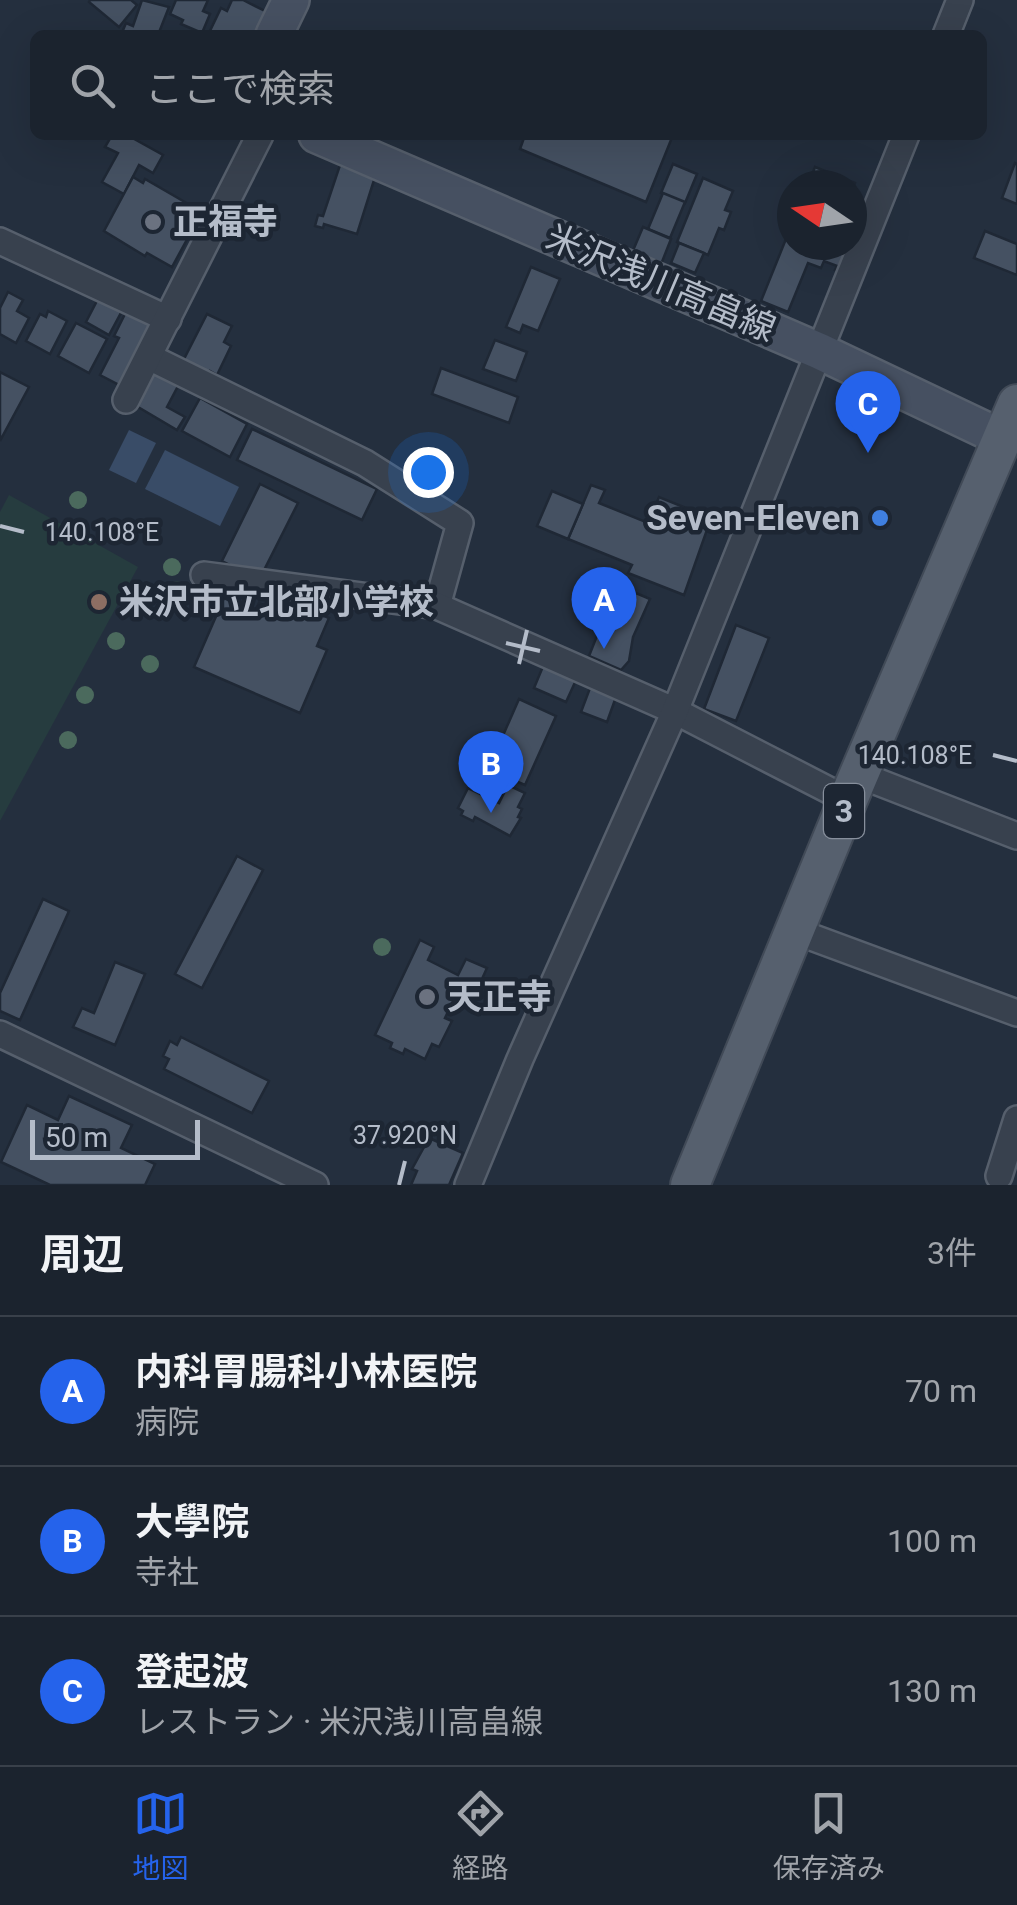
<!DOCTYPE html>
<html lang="ja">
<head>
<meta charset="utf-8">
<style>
  body { margin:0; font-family:Roboto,"Noto Sans JP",sans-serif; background:#282f3a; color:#f1f3f6 }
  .compass { position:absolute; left:777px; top:170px; width:90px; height:90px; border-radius:50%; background:#1b232e; box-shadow:0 10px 40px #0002; rotate:283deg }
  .scale { position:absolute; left:30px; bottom:25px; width:170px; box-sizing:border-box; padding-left:10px; border:5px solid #b4bcc9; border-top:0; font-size:28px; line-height:35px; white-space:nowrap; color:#b4bcc9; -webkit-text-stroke:8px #1d2633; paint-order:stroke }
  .you { position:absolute; left:428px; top:472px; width:35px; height:35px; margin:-25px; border:8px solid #fff; border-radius:50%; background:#1a73e8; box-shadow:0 0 0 15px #1a73e833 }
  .badge { display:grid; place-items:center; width:65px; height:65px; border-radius:50%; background:#2563eb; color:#fff; font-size:32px; font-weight:700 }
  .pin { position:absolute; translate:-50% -82px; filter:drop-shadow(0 2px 5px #0008) }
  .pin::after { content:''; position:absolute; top:52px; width:35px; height:30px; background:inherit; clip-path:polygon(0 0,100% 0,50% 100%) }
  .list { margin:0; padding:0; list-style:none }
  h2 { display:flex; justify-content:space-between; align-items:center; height:130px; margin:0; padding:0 40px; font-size:42px }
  h2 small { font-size:32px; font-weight:400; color:#a0a4aa }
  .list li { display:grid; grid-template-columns:65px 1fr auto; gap:30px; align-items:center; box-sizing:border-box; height:150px; padding:0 40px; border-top:2px solid #39404a }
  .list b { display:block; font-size:38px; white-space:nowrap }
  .list p { margin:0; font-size:32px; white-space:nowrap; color:#a0a4aa }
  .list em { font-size:32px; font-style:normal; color:#a0a4aa }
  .icon { flex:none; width:55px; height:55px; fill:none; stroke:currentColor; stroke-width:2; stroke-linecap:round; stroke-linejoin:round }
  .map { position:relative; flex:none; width:1017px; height:1185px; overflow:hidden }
  .search { position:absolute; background:#1b232e; box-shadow:0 10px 40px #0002; left:30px; right:30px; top:30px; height:110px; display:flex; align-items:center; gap:25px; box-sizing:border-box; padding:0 35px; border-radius:15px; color:#a0a4aa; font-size:38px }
  .sheet { height:580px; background:#1b232e }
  nav { display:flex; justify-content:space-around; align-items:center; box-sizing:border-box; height:140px; border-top:2px solid #39404a; background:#1b232e; font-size:28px; color:#a0a4aa }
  nav a { display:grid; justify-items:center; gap:5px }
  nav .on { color:#2563eb }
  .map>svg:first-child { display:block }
  .green { fill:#263c3f }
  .water { fill:#394c67 }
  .building { fill:#455162; stroke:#1f2835; stroke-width:2.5 }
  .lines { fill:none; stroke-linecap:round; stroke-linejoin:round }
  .street-casing { stroke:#565f6c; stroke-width:30 }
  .secondary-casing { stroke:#565f6c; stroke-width:40 }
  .primary-casing { stroke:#414a57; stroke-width:42 }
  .street { stroke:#38414e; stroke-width:25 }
  .secondary { stroke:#465061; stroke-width:35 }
  .primary { stroke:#56606e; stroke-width:38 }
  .tree { fill:#4b6a5d }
  .ticks { fill:none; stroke:#b4bcc9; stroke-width:4 }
  .worship-dot { fill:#6b7280; stroke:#1d2633; stroke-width:4 }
  .shop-dot { fill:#3f7fe0; stroke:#1d2633; stroke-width:4 }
  .education-dot { fill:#8d6e63; stroke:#1d2633; stroke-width:4 }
  .labels { text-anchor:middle; stroke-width:9; stroke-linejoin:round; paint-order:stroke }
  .shield { fill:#1d2633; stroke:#878f9c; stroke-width:2.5 }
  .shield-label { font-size:32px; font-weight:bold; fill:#b4bcc9 }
  .poi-label { font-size:35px; font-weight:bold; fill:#b4bcc9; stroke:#1d2633; text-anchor:start }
  .street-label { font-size:35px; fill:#b4bcc9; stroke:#1d2633 }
  .ticks-label { font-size:25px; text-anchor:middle; fill:#b4bcc9; stroke:#1d2633; stroke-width:9; stroke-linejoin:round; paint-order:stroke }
</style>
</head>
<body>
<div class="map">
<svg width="1017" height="1185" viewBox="0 0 1017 1185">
  <rect width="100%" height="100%" fill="#242f3e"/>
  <polygon class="green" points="9,495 138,567 0,821 0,512"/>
  <g class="water">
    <polygon points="129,430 156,443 136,483 109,470"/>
    <polygon points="165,450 239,487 220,526 145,489"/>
  </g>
  <g class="building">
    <polygon points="90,0 131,0 137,5 119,27 89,2"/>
    <polygon points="142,0 169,7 158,35 121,35 126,23 133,26"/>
    <polygon points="176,0 208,0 203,11 210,14 202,33 181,24 183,20 170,14"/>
    <polygon points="232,0 243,0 269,13 258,35 208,35 221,8 227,11"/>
    <polygon points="112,135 127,135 163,155 153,173 139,165 124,194 102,182 118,153 105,147"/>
    <polygon points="525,135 673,135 646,202 520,149"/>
    <polygon points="1015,163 1017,164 1017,204 1002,198"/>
    <polygon points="673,164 697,174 685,203 661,193"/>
    <polygon points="340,165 375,177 357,234 324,224 323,228 315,226 318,215 323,216"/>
    <polygon points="815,167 855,183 852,191 852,185 808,185"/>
    <polygon points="133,177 143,183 145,179 202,212 172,267 147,253 145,256 104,231"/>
    <polygon points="703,178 733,191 725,210 731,212 724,230 719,228 708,255 677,242"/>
    <polygon points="663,193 685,202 670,238 648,229"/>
    <polygon points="792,224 792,245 830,245 829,248 842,253 845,247 850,249 841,272 835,270 837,266 824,261 821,268 808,263 788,312 761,301"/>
    <polygon points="643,227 671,239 658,272 629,260"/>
    <polygon points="985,231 1017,244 1017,275 974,258"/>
    <polygon points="679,243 704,253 695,273 671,263"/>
    <polygon points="531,267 560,279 538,331 523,325 520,333 506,327"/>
    <polygon points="8,292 23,300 17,311 29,318 16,343 0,334 0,308"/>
    <polygon points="99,297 123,309 109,335 86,322"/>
    <polygon points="127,310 159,326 127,389 100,375 119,338 114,336"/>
    <polygon points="48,311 67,321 50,354 26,341 40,314 46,317"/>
    <polygon points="207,314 232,326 224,342 231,346 217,375 210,371 208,376 182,363"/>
    <polygon points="76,323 107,339 89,373 58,356"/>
    <polygon points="495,340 527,352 516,381 483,369"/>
    <polygon points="441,368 518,397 509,423 432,394"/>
    <polygon points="152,371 178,386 167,407 185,417 177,430 133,404"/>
    <polygon points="0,372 29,387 0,441"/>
    <polygon points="200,398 247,424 230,457 182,431"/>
    <polygon points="252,429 377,489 362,520 237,460"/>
    <polygon points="260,484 298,503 259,580 222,561"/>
    <polygon points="591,485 605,490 599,503 648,523 659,497 686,508 682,517 708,527 684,595 628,573 632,565 568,539"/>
    <polygon points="552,491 583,504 568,539 537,526"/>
    <polygon points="617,585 650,599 633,637 629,661 621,670 589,656"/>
    <polygon points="224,598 255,612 259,603 287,615 292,602 329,618 317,646 327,650 300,713 194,667"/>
    <polygon points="736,625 769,638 736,721 704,709"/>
    <polygon points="544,664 577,678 566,702 534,688"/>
    <polygon points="590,688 616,697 607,722 581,712"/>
    <polygon points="519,699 556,716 525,785 488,769 497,739 501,740"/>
    <polygon points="508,785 525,793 518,807 522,809 518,817 521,818 510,836 475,817 473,821 461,815 463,811 458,808 468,788 499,803"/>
    <polygon points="237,856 263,870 202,988 175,974"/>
    <polygon points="43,899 69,911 20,1020 0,1011 0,993"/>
    <polygon points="420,940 434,947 428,960 458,975 466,959 487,968 476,992 464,991 458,1004 453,1001 445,1018 452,1021 439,1047 432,1044 425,1059 405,1049 403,1054 390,1048 392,1043 375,1035"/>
    <polygon points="115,962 145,974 115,1045 73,1027 82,1008 94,1013"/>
    <polygon points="181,1037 269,1081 252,1113 164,1069 169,1059 163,1056 170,1041 177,1045"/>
    <polygon points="69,1096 132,1125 121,1148 155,1164 145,1185 50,1185 1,1162 27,1105 58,1120"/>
    <polygon points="429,1138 463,1153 449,1185 411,1185 417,1171 412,1169"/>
  </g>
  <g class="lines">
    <g class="street-casing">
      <g id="street">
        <polyline points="946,35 960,0"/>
        <polyline points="0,241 168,319"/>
        <polyline points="149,357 365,463 460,523 437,606"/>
        <polyline points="126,400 260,135"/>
        <polyline points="204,575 437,606 675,711 848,800"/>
        <polyline points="860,775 1017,836"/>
        <polyline points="795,931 1017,1013"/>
        <polyline points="0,1034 315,1185"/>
        <polyline points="999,1176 1017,1119"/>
        <polyline points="468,1185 520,1059 675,711 906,135"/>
      </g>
    </g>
    <g class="secondary-casing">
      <g id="secondary">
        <polyline points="274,35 291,0"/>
        <polyline points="317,135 819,351 1002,438"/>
      </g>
    </g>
    <g class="primary-casing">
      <polyline id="primary" points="690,1185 848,800 1017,404"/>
    </g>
    <use href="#street" class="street"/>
    <use href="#secondary" class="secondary"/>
    <use href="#primary" class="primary"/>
  </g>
  <g class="tree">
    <circle cx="78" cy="500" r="9"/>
    <circle cx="172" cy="567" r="9"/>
    <circle cx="177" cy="590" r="9"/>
    <circle cx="135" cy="609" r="9"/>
    <circle cx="116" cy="641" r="9"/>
    <circle cx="150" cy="664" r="9"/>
    <circle cx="85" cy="695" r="9"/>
    <circle cx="68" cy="740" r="9"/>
    <circle cx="382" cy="947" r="9"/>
  </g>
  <path class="ticks" d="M0 526 24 532M506 643 540 651M519 664 527 630M993 755 1017 761M399 1185 405 1161"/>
  <g class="worship-dot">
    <circle cx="153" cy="222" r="10"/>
    <circle cx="427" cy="997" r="10"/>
  </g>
  <circle class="shop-dot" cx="880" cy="518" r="10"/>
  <circle class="education-dot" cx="99" cy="602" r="10"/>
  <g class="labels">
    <rect class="shield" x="824" y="784" width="40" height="54" rx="8"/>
    <g class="shield-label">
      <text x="844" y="822">3</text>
    </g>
    <g class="poi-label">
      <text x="173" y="234">正福寺</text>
      <text x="860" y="530" text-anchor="end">Seven-Eleven</text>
      <text x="119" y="614">米沢市立北部小学校</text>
      <text x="447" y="1009">天正寺</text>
    </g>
    <g class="street-label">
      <text transform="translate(661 283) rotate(23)" y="12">米沢浅川高畠線</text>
    </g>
  </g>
  <g class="ticks-label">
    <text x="102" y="541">140.108°E</text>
    <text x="915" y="764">140.108°E</text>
    <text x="405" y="1144">37.920°N</text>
  </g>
</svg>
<svg class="compass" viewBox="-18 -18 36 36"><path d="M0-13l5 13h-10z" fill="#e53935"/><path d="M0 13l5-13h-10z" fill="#a0a4aa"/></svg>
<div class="scale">50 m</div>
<div class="you"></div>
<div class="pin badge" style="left:604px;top:649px">A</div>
<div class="pin badge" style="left:491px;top:813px">B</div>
<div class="pin badge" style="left:868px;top:453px">C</div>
<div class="search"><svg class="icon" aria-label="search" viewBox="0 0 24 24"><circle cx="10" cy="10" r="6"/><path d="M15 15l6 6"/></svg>ここで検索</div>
</div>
<section class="sheet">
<h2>周辺<small>3件</small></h2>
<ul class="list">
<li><span class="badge">A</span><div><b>内科胃腸科小林医院</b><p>病院</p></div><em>70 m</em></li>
<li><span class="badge">B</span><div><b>大學院</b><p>寺社</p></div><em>100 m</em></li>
<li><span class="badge">C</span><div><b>登起波</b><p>レストラン · 米沢浅川高畠線</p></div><em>130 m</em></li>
</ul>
</section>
<nav>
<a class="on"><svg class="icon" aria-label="map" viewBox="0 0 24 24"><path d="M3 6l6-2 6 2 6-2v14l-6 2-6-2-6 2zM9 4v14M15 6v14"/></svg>地図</a>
<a><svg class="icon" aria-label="directions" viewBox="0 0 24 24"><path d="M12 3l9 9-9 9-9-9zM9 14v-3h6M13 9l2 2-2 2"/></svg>経路</a>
<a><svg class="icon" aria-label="saved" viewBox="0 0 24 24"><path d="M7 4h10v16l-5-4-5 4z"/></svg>保存済み</a>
</nav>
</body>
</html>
